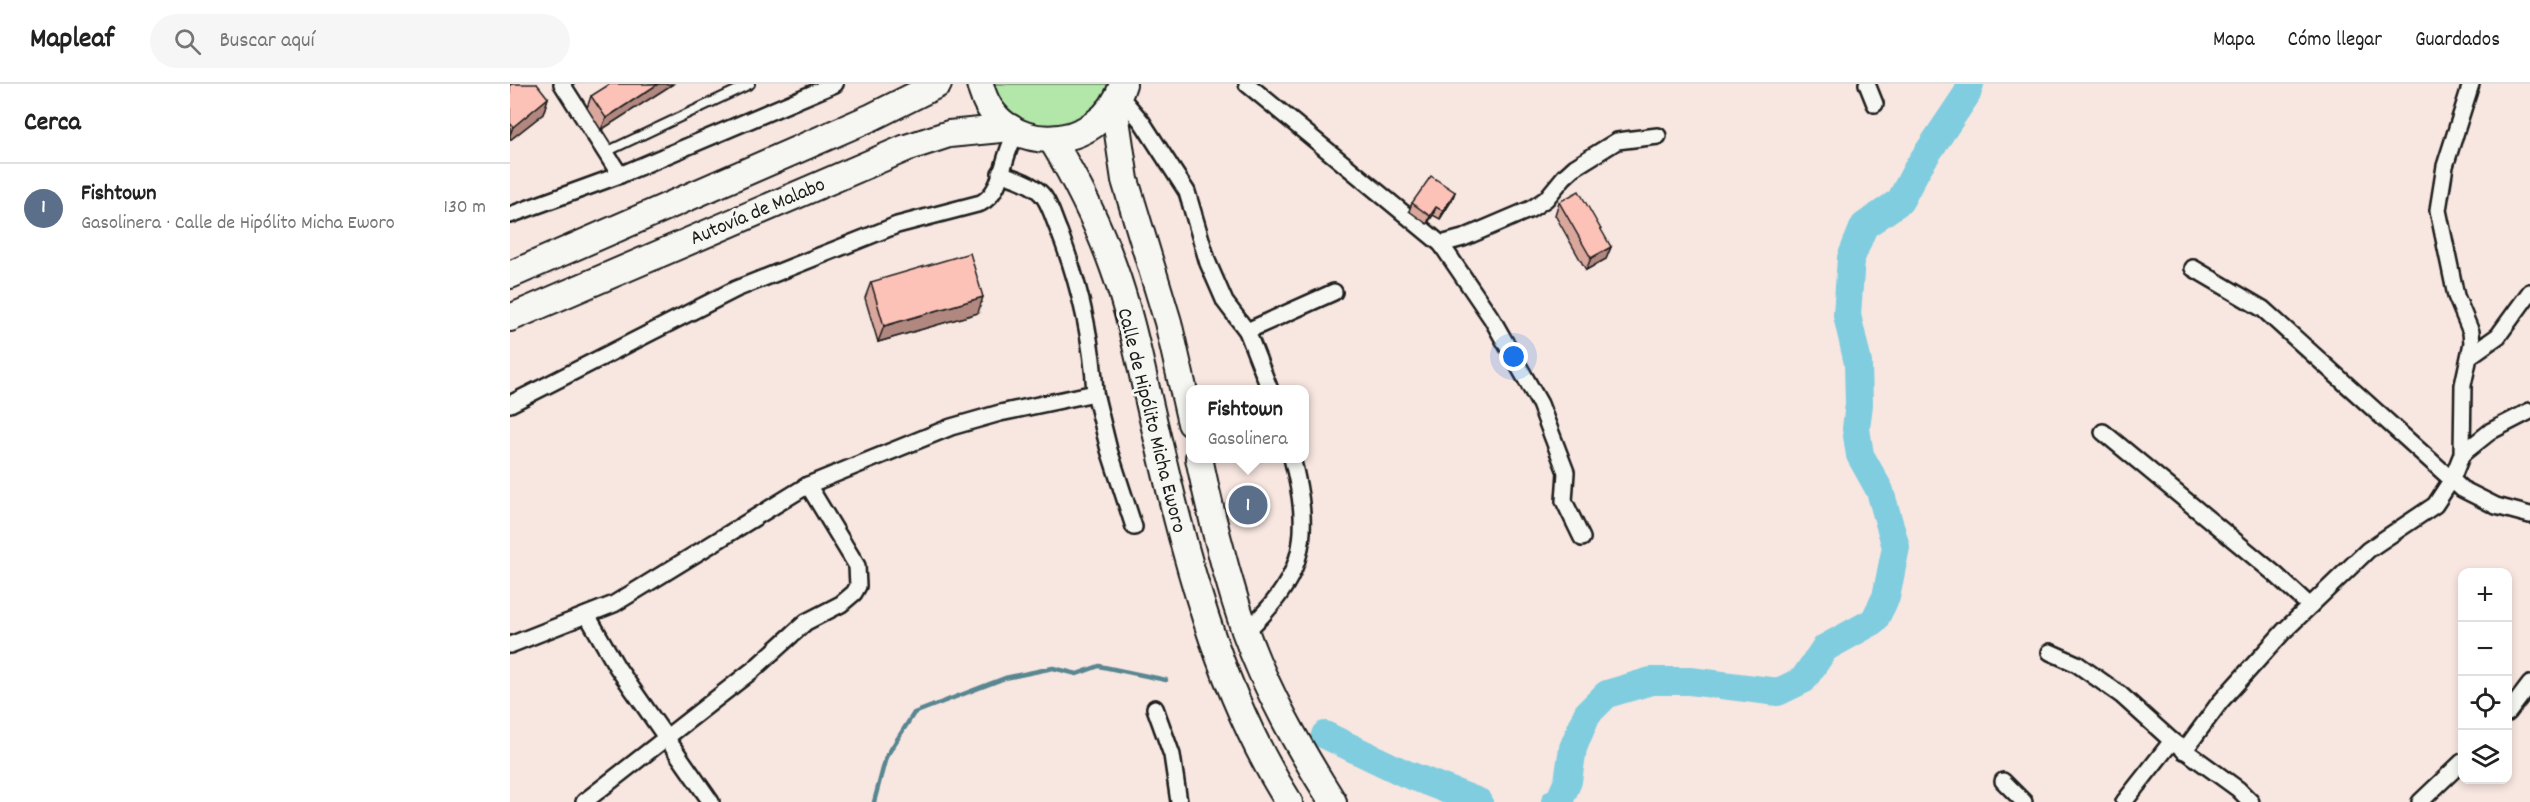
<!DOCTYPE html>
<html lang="es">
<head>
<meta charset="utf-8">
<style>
  body { margin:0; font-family:Dekko,sans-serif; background:#f6f6f6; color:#222 }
  .controls { position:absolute; right:18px; bottom:18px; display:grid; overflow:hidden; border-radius:12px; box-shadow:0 3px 9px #0003 }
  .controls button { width:54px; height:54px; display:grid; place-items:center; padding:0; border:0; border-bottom:2px solid #e0e0e0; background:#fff; color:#222; font:30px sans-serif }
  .you { position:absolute; left:1004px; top:273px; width:21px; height:21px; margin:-15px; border:4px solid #fff; border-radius:50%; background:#1a73e8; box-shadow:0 0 0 9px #1a73e833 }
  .badge { display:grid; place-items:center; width:39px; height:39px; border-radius:50%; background:#d1495b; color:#fff; font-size:20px; font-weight:700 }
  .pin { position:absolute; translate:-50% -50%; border:3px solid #fff; box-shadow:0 2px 6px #0006 }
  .popup { position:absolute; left:676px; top:301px; width:123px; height:78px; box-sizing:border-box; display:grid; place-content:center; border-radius:12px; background:#fff; filter:drop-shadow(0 2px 4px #0005); font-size:20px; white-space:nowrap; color:#767676 }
  .popup b { font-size:22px; color:#222 }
  .popup::after { content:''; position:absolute; left:50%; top:100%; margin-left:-12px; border:12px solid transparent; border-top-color:#fff }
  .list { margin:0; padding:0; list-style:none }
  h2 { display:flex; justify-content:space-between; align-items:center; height:78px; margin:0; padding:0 24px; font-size:26px }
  h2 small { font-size:20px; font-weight:400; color:#767676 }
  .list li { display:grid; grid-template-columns:39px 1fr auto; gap:18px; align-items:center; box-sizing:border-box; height:90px; padding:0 24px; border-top:2px solid #e0e0e0 }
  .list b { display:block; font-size:22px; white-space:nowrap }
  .list p { margin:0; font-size:20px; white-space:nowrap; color:#767676 }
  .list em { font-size:20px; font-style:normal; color:#767676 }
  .icon { flex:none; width:33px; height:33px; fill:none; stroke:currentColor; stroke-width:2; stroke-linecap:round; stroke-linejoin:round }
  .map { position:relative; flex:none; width:2020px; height:718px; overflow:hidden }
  header { display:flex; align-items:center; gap:36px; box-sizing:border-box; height:84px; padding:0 30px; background:#fff; border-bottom:2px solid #e0e0e0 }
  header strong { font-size:28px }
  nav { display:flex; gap:33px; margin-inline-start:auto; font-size:21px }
  .search { width:420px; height:54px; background:#f6f6f6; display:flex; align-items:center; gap:15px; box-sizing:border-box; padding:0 21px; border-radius:33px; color:#767676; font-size:22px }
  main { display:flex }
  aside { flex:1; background:#fff }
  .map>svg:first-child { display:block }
  .green { fill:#b2e7a9; stroke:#678262; stroke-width:1.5 }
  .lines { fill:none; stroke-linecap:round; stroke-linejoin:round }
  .stream { stroke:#588691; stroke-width:4.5 }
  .river { stroke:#80cddf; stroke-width:28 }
  .service-casing { stroke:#1c1c1c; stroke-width:12 }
  .minor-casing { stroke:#1c1c1c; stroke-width:20 }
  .primary-casing { stroke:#1c1c1c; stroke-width:30 }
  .service { stroke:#f6f6f2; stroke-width:8 }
  .minor { stroke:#f6f6f2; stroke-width:15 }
  .primary { stroke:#f6f6f2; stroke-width:26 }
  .wall { fill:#daa79d; stroke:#1c1c1c; stroke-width:1.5 }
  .shaded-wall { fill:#b18880; stroke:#1c1c1c; stroke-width:1.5 }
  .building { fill:#fdc2b7; stroke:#1c1c1c; stroke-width:1.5 }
  .labels { text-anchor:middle; stroke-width:6; stroke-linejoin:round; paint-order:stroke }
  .street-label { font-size:21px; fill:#1c1c1c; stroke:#f6f6f2 }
</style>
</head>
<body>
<header>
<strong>Mapleaf</strong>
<div class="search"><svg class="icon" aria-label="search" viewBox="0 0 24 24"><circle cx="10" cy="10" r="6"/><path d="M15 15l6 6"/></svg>Buscar aquí</div>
<nav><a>Mapa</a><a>Cómo llegar</a><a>Guardados</a></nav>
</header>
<main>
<aside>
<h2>Cerca<small></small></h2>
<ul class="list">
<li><span class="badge" style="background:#5c6f8a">1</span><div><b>Fishtown</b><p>Gasolinera · Calle de Hipólito Micha Eworo</p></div><em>130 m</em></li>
</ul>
</aside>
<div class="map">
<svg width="2020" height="718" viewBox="0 0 2020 718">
  <rect width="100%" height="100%" fill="#f8e6e0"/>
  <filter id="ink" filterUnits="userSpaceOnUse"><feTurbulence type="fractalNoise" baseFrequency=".0167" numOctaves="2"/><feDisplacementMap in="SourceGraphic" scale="12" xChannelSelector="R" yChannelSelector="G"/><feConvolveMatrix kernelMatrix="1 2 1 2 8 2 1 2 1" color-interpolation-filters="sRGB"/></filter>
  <g filter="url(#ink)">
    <path class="green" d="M482 0H599C576 57 505 56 482 0Z"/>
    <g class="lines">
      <polyline class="stream" points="364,718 376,673 404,629 495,594 543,584 567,590 589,582 656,596"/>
      <g class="river">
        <polyline points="815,651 894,689 969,718"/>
        <polyline points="1045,718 1050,715 1058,697 1063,664 1077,630 1097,610 1141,597 1180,597 1268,608 1293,596 1315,564 1364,537 1376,513 1386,463 1370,407 1350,371 1346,345 1349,320 1348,279 1337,231 1341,174 1354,142 1390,117 1408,83 1457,10 1460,0"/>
      </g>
      <g class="service-casing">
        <polyline id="service" points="96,68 240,0"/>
      </g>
      <g class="minor-casing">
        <g id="minor">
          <polyline points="52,0 110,91"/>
          <polyline points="737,0 931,160 982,235 1030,320 1056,388 1054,417 1072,454"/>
          <polyline points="1357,0 1365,20"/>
          <polyline points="609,11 632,38 677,108 698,179 715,218 737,247 760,306"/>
          <polyline points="0,131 110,91 325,0"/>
          <polyline points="931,160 953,154 1021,125 1036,115 1054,93 1065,83 1107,57 1148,52"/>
          <polyline points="1683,184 1753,225 1952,405 1986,422 2020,431"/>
          <polyline points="737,247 824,208"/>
          <polyline points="1961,271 1988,252 2020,208"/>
          <polyline points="585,309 599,366 624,443"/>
          <path d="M0 320 226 205 387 141 471 119C495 106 491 70 508 47"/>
          <polyline points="1593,348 1765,490 1800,522"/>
          <polyline points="1952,370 1981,347 2020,327"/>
          <polyline points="77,531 107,583 201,718"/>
          <path d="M735 548C796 494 802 450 782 374"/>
          <path d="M0 561 104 520 298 401 441 343 490 329 585 309C582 253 569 199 549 147 544 136 541 123 534 113 524 99 505 95 490 89"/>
          <polyline points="1540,568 1567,580 1611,611 1662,657 1728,705 1741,718"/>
          <polyline points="645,624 662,671 669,718"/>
          <polyline points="1998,629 2020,600"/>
          <polyline points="1674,667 1710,618 1774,547 1858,466 1925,421 1942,395 1952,370 1953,301 1962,259 1961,248 1946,212 1928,126 1935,82 1961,0"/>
          <polyline points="1493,697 1514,718"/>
          <polyline points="74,718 244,585 296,538 331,520 344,509 348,502 347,482 298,401"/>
          <polyline points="1614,718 1662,657"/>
          <polyline points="1910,718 1952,678"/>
        </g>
      </g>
      <g class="primary-casing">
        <g id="primary">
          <path d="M470 0C487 75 591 71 613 0"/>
          <polyline points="604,22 615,96 658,238 681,339"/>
          <path d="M542 56C566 96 587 137 603 182 621 231 631 284 643 335 674 466 706 603 779 718"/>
          <polyline points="0,191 362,33 428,0"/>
          <polyline points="0,234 396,64 439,50 501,44"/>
          <path d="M689 374C701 432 716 491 735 547 757 608 789 664 823 718"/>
        </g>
      </g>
      <use href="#service" class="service"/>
      <use href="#minor" class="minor"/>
      <use href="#primary" class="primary"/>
    </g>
    <g class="wall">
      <polygon points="0,0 38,14 33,30 0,56"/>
      <polygon points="163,0 91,46 77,24 81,12"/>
      <polygon points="945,108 942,116 930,135 923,131 917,140 899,127 902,119"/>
      <polygon points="1049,118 1101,163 1096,175 1076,186 1045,131"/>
      <polygon points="361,198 468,229 368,258 355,214"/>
    </g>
    <g class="shaded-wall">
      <polygon points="148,0 163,0 91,46 96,34"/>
      <polygon points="38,14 33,30 0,56 0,51 3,43"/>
      <polygon points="945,108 942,116 930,135 933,127"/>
      <polygon points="926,123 923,131 917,140 920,132"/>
      <polygon points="1101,163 1096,175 1076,186 1081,174"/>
      <polygon points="473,213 468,229 368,258 374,242"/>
    </g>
    <g class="building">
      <polygon points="0,0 27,0 38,14 3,43 0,39"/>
      <polygon points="100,0 148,0 96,34 81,12"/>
      <polygon points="921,92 945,108 933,127 926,123 920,132 902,119"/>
      <polygon points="1069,107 1101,163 1081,174 1049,118"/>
      <polygon points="460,169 473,213 374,242 361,198"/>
    </g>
  </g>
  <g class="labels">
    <g class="street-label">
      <text transform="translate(247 126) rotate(-23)" y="7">Autovía de Malabo</text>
      <text transform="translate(643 336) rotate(76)" y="7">Calle de Hipólito Micha Eworo</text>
    </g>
  </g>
</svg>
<div class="controls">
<button>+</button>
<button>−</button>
<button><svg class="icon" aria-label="locate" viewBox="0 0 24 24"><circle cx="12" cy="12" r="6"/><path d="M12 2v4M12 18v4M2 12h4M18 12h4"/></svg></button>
<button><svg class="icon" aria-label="layers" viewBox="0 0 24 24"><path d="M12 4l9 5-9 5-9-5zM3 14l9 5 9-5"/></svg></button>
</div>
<div class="you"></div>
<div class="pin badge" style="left:738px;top:421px;background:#5c6f8a">1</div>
<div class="popup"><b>Fishtown</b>Gasolinera</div>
</div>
</main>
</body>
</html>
